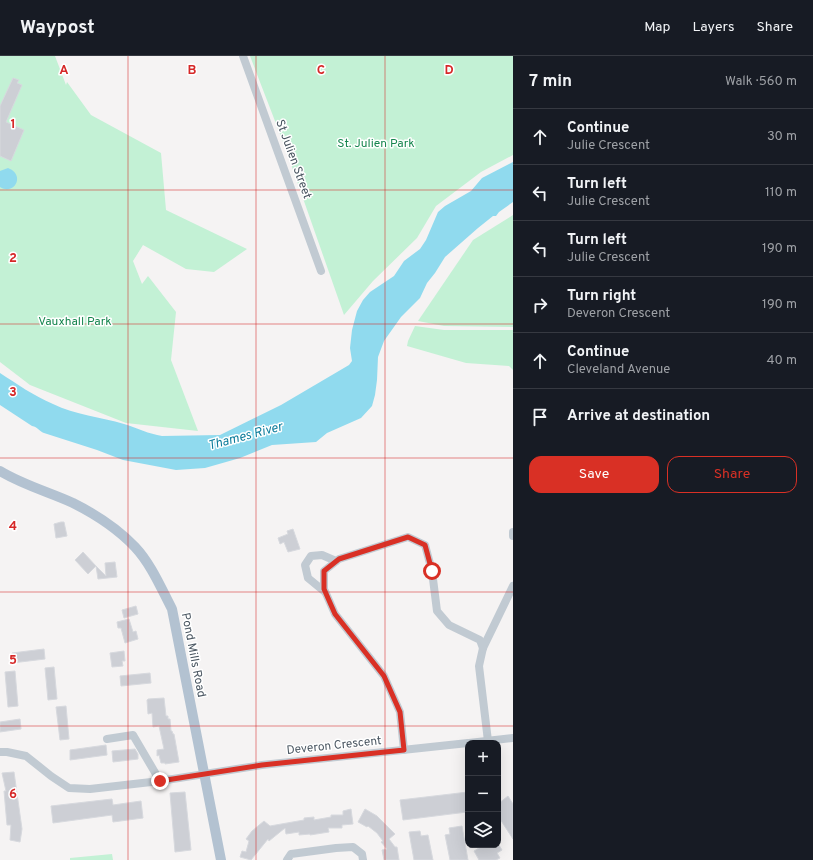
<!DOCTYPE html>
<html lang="en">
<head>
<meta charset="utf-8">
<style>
  body { margin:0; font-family:Overpass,sans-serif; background:#20242c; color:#f1f3f6 }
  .controls { position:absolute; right:12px; bottom:12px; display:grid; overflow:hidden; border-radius:8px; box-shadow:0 4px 16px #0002 }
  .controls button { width:36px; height:36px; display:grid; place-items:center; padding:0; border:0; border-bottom:1px solid #363941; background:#171b24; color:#f1f3f6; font:20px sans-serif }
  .stop { position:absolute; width:12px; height:12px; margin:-9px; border:3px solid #d93025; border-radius:50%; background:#fff }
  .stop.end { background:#d93025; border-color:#fff; box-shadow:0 1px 4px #0008 }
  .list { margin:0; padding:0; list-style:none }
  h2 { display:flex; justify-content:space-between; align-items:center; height:52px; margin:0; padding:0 16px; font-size:17px }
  h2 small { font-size:13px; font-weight:400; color:#9ea1a6 }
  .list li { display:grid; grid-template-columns:26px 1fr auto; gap:12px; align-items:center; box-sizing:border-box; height:56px; padding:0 16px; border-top:1px solid #363941 }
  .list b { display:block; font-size:15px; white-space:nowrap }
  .list p { margin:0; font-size:13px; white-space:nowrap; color:#9ea1a6 }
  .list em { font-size:13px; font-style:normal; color:#9ea1a6 }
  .actions { display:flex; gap:8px; padding:12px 16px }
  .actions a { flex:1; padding:9px 0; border:1px solid #d93025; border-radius:12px; text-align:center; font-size:14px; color:#d93025 }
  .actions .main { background:#d93025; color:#fff }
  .icon { flex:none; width:22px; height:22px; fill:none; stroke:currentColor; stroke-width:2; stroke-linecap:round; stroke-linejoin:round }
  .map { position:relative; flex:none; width:513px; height:804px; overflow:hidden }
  header { display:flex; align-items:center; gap:24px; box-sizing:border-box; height:56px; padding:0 20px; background:#171b24; border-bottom:1px solid #363941 }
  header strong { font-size:19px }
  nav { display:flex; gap:22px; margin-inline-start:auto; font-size:14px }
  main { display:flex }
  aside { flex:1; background:#171b24 }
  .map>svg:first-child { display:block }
  .green { fill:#c3f1d5 }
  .water { fill:#90daee }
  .building { fill:#cdcfd5; stroke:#d7d9de }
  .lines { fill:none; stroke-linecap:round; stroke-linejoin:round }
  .minor { stroke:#c1cad2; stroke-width:8 }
  .major { stroke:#b3c2d1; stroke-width:10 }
  .route { stroke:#d93025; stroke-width:5 }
  .grid { fill:none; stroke:#d62828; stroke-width:1; stroke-opacity:0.55 }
  .labels { text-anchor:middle; stroke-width:3; stroke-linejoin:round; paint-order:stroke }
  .park-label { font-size:12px; fill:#17864f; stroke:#fff }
  .street-label { font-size:12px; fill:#4a5661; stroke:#fff }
  .water-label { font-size:13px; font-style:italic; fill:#0c7c9b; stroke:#fff }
  .grid-label { font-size:13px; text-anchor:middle; font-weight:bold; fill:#d62828; stroke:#fff; stroke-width:3; stroke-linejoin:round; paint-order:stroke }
</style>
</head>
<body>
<header>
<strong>Waypost</strong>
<nav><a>Map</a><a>Layers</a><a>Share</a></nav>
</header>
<main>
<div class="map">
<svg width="513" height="804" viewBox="0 0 513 804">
  <rect width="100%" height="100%" fill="#f5f3f3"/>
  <g class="green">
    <polygon points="0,0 55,0 66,29 67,26 91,59 161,97 166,154 247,193 214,216 186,213 143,189 133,205 142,228 148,220 176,256 171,304 198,375 126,367 30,329 0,306"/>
    <polygon points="250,0 513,0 513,99 481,116 436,150 417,182 373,225 344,259 285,91"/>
    <polygon points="513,159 513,271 444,270 418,265 473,184"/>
    <polygon points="415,270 444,274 513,274 513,314 509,310 466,307 407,290 408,285"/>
    <polygon points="112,798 113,804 70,804 70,802"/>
  </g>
  <g class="water">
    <path d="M513 106V146L499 156 496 160H493L478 172 445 201 435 217 427 227 420 242 401 261 384 285 378 301 377 324 375 339 372 350 361 362 327 377 316 386 272 389 240 402 205 412 176 414 123 404 97 394 44 377C39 375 38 371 32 370L0 349V317C17 328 34 340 53 348 75 359 101 361 124 368 137 372 149 378 162 380L220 379 281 349 349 309 352 305 350 292 352 274 357 255 363 244 370 236 394 220 404 205 420 193 426 184 438 156 445 150 471 135 482 122Z"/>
    <path d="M8 112C26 119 14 140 0 131V115Z"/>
  </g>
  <g class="building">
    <polygon points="13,22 19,24 17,27 22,29 6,66 24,74 11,105 0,100 0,50"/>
    <polygon points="61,466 64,466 67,480 56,482 54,468"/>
    <polygon points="293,473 300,493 288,496 284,486 280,488 278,482 288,478 287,475"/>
    <polygon points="83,496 96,510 88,518 75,504"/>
    <polygon points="115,506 117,521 98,523 96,510 106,520 105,507"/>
    <polygon points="136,550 138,558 124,562 122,554"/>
    <polygon points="129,563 133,576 136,575 138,583 125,587 121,572 118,572 117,566"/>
    <polygon points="44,593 45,603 12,607 12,597"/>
    <polygon points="124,595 125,605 122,605 123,610 112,611 110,597"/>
    <polygon points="54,611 57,643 48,644 45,612"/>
    <polygon points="15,615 18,650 8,651 5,616"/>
    <polygon points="150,617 151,627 121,630 120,620"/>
    <polygon points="164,642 166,660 168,660 168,663 170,663 171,675 172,675 173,678 174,678 179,706 165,708 165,707 161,707 159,699 157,700 157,694 164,693 159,670 153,671 152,657 148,658 147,644 148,643"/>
    <polygon points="66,650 69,683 60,684 56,651"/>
    <polygon points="20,663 21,673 0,676 0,666"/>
    <polygon points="106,689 107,699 70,704 70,694"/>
    <polygon points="135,693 138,698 138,703 113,706 112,695"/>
    <polygon points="14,716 22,773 20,786 10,784 11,769 7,769 4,735 6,735 2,717"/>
    <polygon points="185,736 191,794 175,796 170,737"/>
    <polygon points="468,736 467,756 403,764 400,744"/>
    <polygon points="508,740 513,748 513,783 498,760 498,748"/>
    <polygon points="112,743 113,749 141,745 143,762 113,766 112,759 53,767 51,750"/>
    <polygon points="351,753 353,768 342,769 342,772 328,772 329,776 310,779 310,778 299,779 299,776 286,778 285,772 269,785 268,783 251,804 240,801 242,795 246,796 249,785 246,783 252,775 264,765 270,770 304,764 304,762 314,761 314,764 331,761 331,759 343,759 343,755"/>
    <polygon points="365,753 377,760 395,778 389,783 395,791 397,791 399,804 384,804 382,794 387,793 381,786 383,785 377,777 368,770 367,771 358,766"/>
    <polygon points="462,770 468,804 450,804 445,779 450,778 449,772"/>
    <polygon points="420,775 421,780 428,779 433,804 414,804 409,776"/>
    <polygon points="484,789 499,789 502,794 497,797 500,802 496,804 479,804 474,795"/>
  </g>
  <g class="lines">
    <g class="minor">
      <polyline points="243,0 321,215"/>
      <polyline points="513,476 513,480"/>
      <polyline points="325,536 308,522 305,509 311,500 322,499 336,505"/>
      <polyline points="107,683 133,679 160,725"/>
      <polyline points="488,685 479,610 483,592 513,530"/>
      <polyline points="469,687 513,682"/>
      <polyline points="404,694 400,656 384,620 335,558 324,533 324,515 339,503 408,481 425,489 432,515 437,555 449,569 480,584 483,592"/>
      <polyline points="0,696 7,696 26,700 51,720 69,732 90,733 160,725 262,709 468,687"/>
      <polyline points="287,804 291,798 336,792 353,791 362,798 363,804"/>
    </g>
    <path class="major" d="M0 415C23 429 49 436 73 447 95 458 117 472 135 491 151 508 161 532 172 553L221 804"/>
  </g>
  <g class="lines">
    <polyline class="route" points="160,725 262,709 404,694 400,656 384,620 335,558 324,533 324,515 339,503 408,481 425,489 432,515"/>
  </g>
  <path class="grid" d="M128 0V804M256 0V804M385 0V804M0 134H513M0 268H513M0 402H513M0 536H513M0 670H513"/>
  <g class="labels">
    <g class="park-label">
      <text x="376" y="91">St. Julien Park</text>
      <text x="75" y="269">Vauxhall Park</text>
    </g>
    <g class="street-label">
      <text transform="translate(294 103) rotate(70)" y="4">St Julien Street</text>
      <text transform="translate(194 599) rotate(79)" y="4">Pond Mills Road</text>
      <text transform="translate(334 689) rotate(-6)" y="4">Deveron Crescent</text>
    </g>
    <g class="water-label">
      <text transform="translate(245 379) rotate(-15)" y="5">Thames River</text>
    </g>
  </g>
  <g class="grid-label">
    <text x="64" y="18">A</text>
    <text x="192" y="18">B</text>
    <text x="321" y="18">C</text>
    <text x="449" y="18">D</text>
    <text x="13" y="72">1</text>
    <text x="13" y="206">2</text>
    <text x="13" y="340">3</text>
    <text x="13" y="474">4</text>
    <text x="13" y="608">5</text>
    <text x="13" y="742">6</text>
  </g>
</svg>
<div class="controls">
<button>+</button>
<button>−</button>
<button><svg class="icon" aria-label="layers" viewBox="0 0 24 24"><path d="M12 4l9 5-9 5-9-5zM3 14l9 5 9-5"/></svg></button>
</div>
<div class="stop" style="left:432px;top:515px"></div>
<div class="stop end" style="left:160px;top:725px"></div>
</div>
<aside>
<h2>7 min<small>Walk · 560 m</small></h2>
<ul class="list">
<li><svg class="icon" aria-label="ahead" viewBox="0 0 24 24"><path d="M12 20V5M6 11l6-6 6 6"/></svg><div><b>Continue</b><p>Julie Crescent</p></div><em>30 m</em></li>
<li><svg class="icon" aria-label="left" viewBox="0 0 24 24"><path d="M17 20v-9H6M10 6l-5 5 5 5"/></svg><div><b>Turn left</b><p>Julie Crescent</p></div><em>110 m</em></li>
<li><svg class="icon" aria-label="left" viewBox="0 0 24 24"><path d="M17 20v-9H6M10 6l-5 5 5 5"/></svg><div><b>Turn left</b><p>Julie Crescent</p></div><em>190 m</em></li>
<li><svg class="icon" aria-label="right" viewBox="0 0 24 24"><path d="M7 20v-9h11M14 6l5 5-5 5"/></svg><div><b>Turn right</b><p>Deveron Crescent</p></div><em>190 m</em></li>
<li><svg class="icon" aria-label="ahead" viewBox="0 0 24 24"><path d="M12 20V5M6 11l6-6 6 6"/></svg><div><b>Continue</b><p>Cleveland Avenue</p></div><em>40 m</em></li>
<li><svg class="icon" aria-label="arrive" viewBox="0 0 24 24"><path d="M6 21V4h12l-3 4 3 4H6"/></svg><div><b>Arrive at destination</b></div></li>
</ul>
<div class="actions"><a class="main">Save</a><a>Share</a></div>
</aside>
</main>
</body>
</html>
